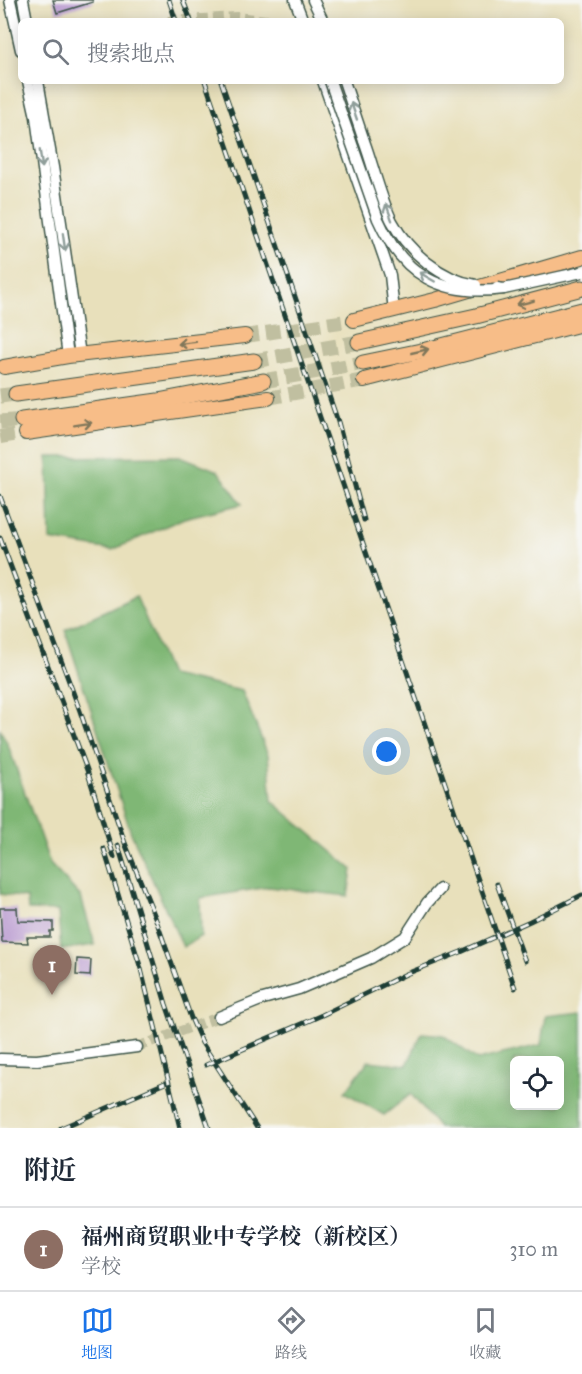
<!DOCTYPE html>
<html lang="zh">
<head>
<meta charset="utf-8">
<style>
  body { margin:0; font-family:"IM FELL Great Primer","Noto Serif SC",serif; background:#f6f6f7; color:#1f2937 }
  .controls { position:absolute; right:18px; bottom:18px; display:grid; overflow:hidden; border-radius:9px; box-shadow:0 3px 15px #0003 }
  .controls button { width:54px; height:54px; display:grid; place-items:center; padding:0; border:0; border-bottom:2px solid #e0e1e3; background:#fff; color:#1f2937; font:30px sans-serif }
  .you { position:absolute; left:387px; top:752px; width:21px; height:21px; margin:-15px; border:4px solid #fff; border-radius:50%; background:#1a73e8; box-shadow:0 0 0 9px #1a73e833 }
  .badge { display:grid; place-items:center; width:39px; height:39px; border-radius:50%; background:#1a73e8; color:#fff; font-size:20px; font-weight:700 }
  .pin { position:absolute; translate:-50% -50px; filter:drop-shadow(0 2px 3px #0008) }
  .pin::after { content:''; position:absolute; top:32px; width:21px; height:18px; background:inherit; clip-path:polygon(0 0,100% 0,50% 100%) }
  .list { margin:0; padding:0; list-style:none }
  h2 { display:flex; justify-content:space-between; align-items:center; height:78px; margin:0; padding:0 24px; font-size:26px }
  h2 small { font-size:20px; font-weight:400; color:#747a83 }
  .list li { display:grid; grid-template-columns:39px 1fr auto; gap:18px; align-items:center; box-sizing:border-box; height:84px; padding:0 24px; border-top:2px solid #e0e1e3 }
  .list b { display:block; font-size:22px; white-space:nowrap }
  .list p { margin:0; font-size:20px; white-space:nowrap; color:#747a83 }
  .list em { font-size:20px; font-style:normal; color:#747a83 }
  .icon { flex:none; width:33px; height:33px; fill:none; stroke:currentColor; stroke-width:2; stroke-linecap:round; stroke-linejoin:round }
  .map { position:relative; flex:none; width:582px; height:1128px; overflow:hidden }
  .search { position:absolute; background:#fff; box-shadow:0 3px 15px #0003; left:18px; right:18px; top:18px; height:66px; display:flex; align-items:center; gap:15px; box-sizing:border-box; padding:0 21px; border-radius:9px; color:#747a83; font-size:22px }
  .sheet { height:162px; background:#fff }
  nav { display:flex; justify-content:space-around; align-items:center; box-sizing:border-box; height:84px; border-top:2px solid #e0e1e3; background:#fff; font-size:16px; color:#747a83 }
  nav a { display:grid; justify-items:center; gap:3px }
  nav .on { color:#1a73e8 }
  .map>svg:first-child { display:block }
  .forest { fill:#7fb774; stroke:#4f7a54; stroke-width:1.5; fill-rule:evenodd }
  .building { fill:#b898d0 }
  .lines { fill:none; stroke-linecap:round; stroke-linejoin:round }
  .minor-tunnel { stroke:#c0bfa0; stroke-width:10; stroke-dasharray:10 5; stroke-linecap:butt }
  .major-tunnel { stroke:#c0bfa0; stroke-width:14; stroke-dasharray:14 7; stroke-linecap:butt }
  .highway-tunnel { stroke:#c0bfa0; stroke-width:15; stroke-dasharray:15 8; stroke-linecap:butt }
  .minor-casing { stroke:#3d5548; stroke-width:13 }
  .major-casing { stroke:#3d5548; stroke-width:16 }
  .highway-casing { stroke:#3d5548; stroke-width:17 }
  .minor { stroke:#fff; stroke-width:10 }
  .major { stroke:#f7bd88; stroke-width:14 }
  .highway { stroke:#f7bd88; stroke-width:15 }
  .rail-casing { stroke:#1f3d34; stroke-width:5 }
  .rail { stroke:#f6f6f2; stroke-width:3; stroke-dasharray:9; stroke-linecap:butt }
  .minor-bridge-casing { stroke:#3d5548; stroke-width:13; stroke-linecap:butt }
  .minor-bridge { stroke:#fff; stroke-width:10 }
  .oneway { stroke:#8f9e9a }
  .oneway2 { stroke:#80775a }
</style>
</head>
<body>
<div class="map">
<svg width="582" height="1128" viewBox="0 0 582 1128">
  <rect width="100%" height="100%" fill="#f6f6f2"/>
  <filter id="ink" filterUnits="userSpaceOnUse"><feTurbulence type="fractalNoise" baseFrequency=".0167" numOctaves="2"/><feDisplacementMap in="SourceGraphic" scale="12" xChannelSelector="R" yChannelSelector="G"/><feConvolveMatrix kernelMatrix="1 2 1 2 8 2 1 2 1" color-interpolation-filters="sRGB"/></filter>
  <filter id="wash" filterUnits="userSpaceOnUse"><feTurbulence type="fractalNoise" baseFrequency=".008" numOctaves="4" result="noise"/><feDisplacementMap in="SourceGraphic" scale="24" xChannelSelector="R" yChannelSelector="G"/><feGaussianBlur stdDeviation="1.35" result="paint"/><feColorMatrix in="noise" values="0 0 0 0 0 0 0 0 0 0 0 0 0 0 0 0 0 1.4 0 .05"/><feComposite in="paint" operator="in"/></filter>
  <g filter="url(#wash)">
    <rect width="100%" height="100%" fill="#e8e0bb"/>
    <g class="forest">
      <polygon points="180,456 218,471 242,504 184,518 112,550 50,540 48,457"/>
      <polygon points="136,596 170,675 242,691 268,755 272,801 352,869 348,896 269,887 200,898 201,936 183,947 131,833 65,630"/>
      <polygon points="0,729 8,745 50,864 81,897 95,945 61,950 58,911 28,910 27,898 0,894"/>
      <path d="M582 1012V1128H439L411 1094 384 1115 345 1092 368 1061 407 1065 422 1033 443 1035 478 1060 541 1045 545 1016ZM560 1060V1106H514V1060Z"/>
    </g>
    <g id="blocks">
      <g class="building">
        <polygon points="53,0 92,0 93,2 57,13"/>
        <polygon points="0,908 17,908 18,921 53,922 53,931 50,931 50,937 27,937 28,943 2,942"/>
        <polygon points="77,959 91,960 90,976 76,975"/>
      </g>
    </g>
  </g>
  <g filter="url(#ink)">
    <use href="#blocks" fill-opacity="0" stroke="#3d5548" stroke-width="1.5"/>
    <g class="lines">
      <g class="minor-tunnel">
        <polyline points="168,21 237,17 274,21"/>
        <polyline points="137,1047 219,1017"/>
      </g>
      <g class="major-tunnel">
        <polyline points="245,336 354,320"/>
        <polyline points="268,398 364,380"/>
        <polyline points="0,437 26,433"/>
      </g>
      <g class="highway-tunnel">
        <polyline points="254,361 359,342"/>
        <polyline points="263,381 363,363"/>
        <polyline points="0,396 16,394"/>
        <polyline points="0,422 22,420"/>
      </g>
      <g class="minor-casing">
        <g id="minor">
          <polyline points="10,0 21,50"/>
          <polyline points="23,0 27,21"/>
          <polyline points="295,0 303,21"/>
          <polyline points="313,0 323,21"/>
          <polyline points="28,81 36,117 68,356"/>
          <polyline points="38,81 53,167 80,355"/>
          <polyline points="323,81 390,275 394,311"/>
          <polyline points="344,81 364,141"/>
          <polyline points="219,1017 263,999 299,989 371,958 405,937 427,903 440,889"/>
          <polyline points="0,1059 37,1060 137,1047"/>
        </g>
      </g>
      <g class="major-casing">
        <g id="major">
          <polyline points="354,320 435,300 582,257"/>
          <polyline points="4,367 68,356 245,336"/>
          <polyline points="364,380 582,324"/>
          <polyline points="26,433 268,398"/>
        </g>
      </g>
      <g class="highway-casing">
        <g id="highway">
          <polyline points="359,342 476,316 582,288"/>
          <polyline points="363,363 426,350 582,310"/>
          <polyline points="16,394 254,361"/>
          <polyline points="22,420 158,401 263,381"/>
        </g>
      </g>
      <use href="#minor" class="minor"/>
      <use href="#major" class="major"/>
      <use href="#highway" class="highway"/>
      <g class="rail-casing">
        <g id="rail">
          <polyline points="169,0 176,21"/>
          <polyline points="183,0 191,21"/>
          <polyline points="205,81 515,988"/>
          <polyline points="221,81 338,422 364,520"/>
          <polyline points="0,496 80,711 125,843 155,917 191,1018 202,1043 257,1128"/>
          <polyline points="0,538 87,770 114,857"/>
          <polyline points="118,845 166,1004 209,1128"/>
          <polyline points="104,849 141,969 180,1128"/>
          <polyline points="497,884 525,961"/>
          <polyline points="206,1065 322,1015 406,974 461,952 530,921 582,895"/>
          <polyline points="61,1128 165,1083"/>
        </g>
      </g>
      <use href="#rail" class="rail"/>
      <g class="minor-bridge-casing">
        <g id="minor-bridge">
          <path d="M330 81 378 219C403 276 442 297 504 289"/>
          <path d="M364 141C373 165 381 200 392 221 408 251 441 280 476 285"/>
          <polyline points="497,288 504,289 582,272"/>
        </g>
      </g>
      <use href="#minor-bridge" class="minor-bridge"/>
    </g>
    <defs><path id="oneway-shaft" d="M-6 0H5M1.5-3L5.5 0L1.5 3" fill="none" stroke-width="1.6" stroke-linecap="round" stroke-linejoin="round" transform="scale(1.5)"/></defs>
    <g class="oneway">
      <use href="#oneway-shaft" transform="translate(354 111) rotate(-109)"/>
      <use href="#oneway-shaft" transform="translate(41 159) rotate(82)"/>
      <use href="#oneway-shaft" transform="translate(389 212) rotate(-110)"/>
      <use href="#oneway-shaft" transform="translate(64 242) rotate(82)"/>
      <use href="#oneway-shaft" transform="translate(427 277) rotate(-150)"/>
    </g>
    <g class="oneway2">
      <use href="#oneway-shaft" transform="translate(525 303) rotate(166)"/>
      <use href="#oneway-shaft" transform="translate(187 343) rotate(173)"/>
      <use href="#oneway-shaft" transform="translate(420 351) rotate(-13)"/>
      <use href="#oneway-shaft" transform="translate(83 424) rotate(-9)"/>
    </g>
  </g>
</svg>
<div class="controls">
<button><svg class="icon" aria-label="locate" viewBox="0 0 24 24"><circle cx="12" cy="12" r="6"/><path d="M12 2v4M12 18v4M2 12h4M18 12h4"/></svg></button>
</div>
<div class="you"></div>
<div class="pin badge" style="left:52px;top:995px;background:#8d6e63">1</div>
<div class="search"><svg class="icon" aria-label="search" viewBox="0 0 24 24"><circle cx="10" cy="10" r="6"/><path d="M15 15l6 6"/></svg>搜索地点</div>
</div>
<section class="sheet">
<h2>附近<small></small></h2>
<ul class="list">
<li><span class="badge" style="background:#8d6e63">1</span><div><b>福州商贸职业中专学校（新校区）</b><p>学校</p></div><em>310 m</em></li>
</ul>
</section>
<nav>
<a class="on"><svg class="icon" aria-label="map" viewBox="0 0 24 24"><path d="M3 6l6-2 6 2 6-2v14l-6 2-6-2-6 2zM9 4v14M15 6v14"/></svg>地图</a>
<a><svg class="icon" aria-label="directions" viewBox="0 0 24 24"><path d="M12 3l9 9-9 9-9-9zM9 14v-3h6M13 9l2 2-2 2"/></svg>路线</a>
<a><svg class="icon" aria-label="saved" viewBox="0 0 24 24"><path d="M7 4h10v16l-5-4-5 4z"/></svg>收藏</a>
</nav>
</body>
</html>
